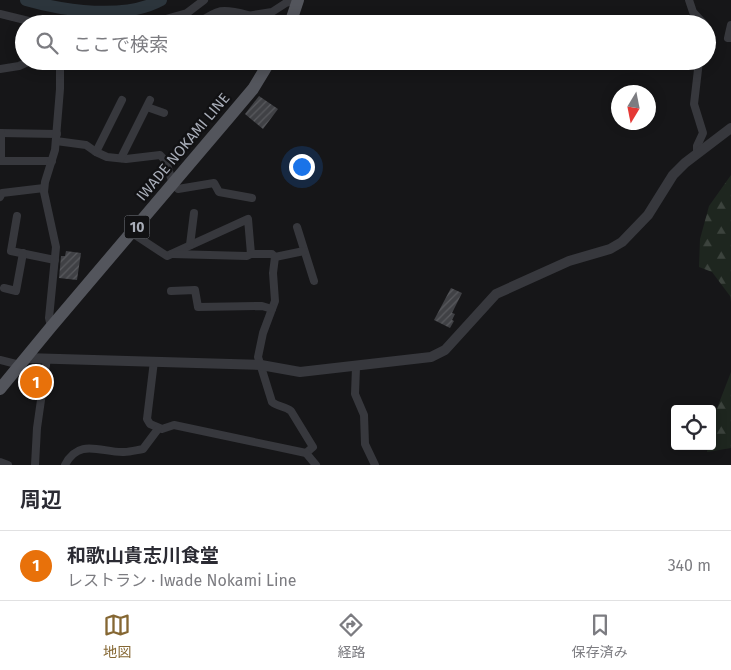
<!DOCTYPE html>
<html lang="ja">
<head>
<meta charset="utf-8">
<style>
  body { margin:0; font-family:"Fira Sans","Noto Sans JP",sans-serif; background:#f2f2f3; color:#2b2b33 }
  .controls { position:absolute; right:15px; bottom:15px; display:grid; overflow:hidden; border-radius:5px; box-shadow:0 2px 12px #0003 }
  .controls button { width:45px; height:45px; display:grid; place-items:center; padding:0; border:0; border-bottom:1px solid #e1e1e2; background:#fff; color:#2b2b33; font:25px sans-serif }
  .compass { position:absolute; left:611px; top:85px; width:45px; height:45px; border-radius:50%; background:#fff; box-shadow:0 2px 12px #0003; rotate:190deg }
  .you { position:absolute; left:301px; top:166px; width:18px; height:18px; margin:-12px; border:4px solid #fff; border-radius:50%; background:#1a73e8; box-shadow:0 0 0 8px #1a73e833 }
  .badge { display:grid; place-items:center; width:32px; height:32px; border-radius:50%; background:#856733; color:#fff; font-size:16px; font-weight:700 }
  .pin { position:absolute; translate:-50% -50%; border:2px solid #fff; box-shadow:0 1px 5px #0006 }
  .list { margin:0; padding:0; list-style:none }
  h2 { display:flex; justify-content:space-between; align-items:center; height:65px; margin:0; padding:0 20px; font-size:21px }
  h2 small { font-size:16px; font-weight:400; color:#7c7c81 }
  .list li { display:grid; grid-template-columns:32px 1fr auto; gap:15px; align-items:center; box-sizing:border-box; height:70px; padding:0 20px; border-top:1px solid #e1e1e2 }
  .list b { display:block; font-size:19px; white-space:nowrap }
  .list p { margin:0; font-size:16px; white-space:nowrap; color:#7c7c81 }
  .list em { font-size:16px; font-style:normal; color:#7c7c81 }
  .icon { flex:none; width:28px; height:28px; fill:none; stroke:currentColor; stroke-width:2; stroke-linecap:round; stroke-linejoin:round }
  .map { position:relative; flex:none; width:731px; height:465px; overflow:hidden }
  .search { position:absolute; background:#fff; box-shadow:0 2px 12px #0003; left:15px; right:15px; top:15px; height:55px; display:flex; align-items:center; gap:12px; box-sizing:border-box; padding:0 18px; border-radius:28px; color:#7c7c81; font-size:19px }
  .sheet { height:135px; background:#fff }
  nav { display:flex; justify-content:space-around; align-items:center; box-sizing:border-box; height:70px; border-top:1px solid #e1e1e2; background:#fff; font-size:14px; color:#7c7c81 }
  nav a { display:grid; justify-items:center; gap:2px }
  nav .on { color:#856733 }
  .map>svg:first-child { display:block }
  .forest { fill:url(#forest-firs) }
  .lines { fill:none; stroke-linecap:round; stroke-linejoin:round }
  .river { stroke:#2c353c; stroke-width:12 }
  .building { fill:url(#building-hatch) }
  .minor { stroke:#37383d; stroke-width:8 }
  .tertiary { stroke:#37383d; stroke-width:10 }
  .primary { stroke:#53555c; stroke-width:12 }
  .labels { text-anchor:middle; stroke-width:4.5; stroke-linejoin:round; paint-order:stroke }
  .shield { fill:#111113; stroke:#7b7e86; stroke-width:1 }
  .shield-label { font-size:14px; font-weight:bold; fill:#a8adb8 }
  .street-label { font-size:15px; fill:#a8adb8; stroke:#111113 }
</style>
</head>
<body>
<div class="map">
<svg width="731" height="465" viewBox="0 0 731 465">
  <defs>
    <pattern id="forest-firs" width="22" height="20" patternUnits="userSpaceOnUse" patternTransform="scale(1.25)"><rect width="22" height="20" fill="#1e261f"/><path d="M5 1l3.5 6h-7zM16 11l3.5 6h-7z" fill="#3c433d"/></pattern>
    <pattern id="building-hatch" width="6" height="6" patternUnits="userSpaceOnUse" patternTransform="scale(1.25)"><rect width="6" height="6" fill="#404145"/><path d="M-1 1l2-2M0 6l6-6M5 7l2-2" fill="none" stroke="#595a5e"/></pattern>
  </defs>
  <rect width="100%" height="100%" fill="#161618"/>
  <g class="forest">
    <polygon points="731,175 731,302 730,296 712,272 699,267 700,239 709,206"/>
    <polygon points="731,372 731,448 707,452 708,446 712,446 712,421"/>
  </g>
  <g class="lines">
    <path class="river" d="M26 0C64 11 125 20 161 0"/>
  </g>
  <g class="building">
    <polygon points="259,96 278,109 263,129 245,114"/>
    <polygon points="66,251 81,253 77,280 59,278 61,256 65,256"/>
    <polygon points="451,288 462,293 452,313 455,314 452,320 454,321 450,328 434,320"/>
    <polygon points="33,374 39,374 37,391 31,390"/>
  </g>
  <g class="lines">
    <g class="minor">
      <polyline points="689,0 693,12 704,24"/>
      <polyline points="0,14 41,24"/>
      <polyline points="148,24 187,13 204,0"/>
      <path d="M197 24C218 9 222 8 248 15"/>
      <polyline points="230,24 241,17 272,12 286,3 295,0"/>
      <polyline points="731,25 728,38 731,38"/>
      <polyline points="0,69 19,66 30,61"/>
      <polyline points="147,107 164,113"/>
      <polyline points="0,133 57,134"/>
      <polyline points="1,133 1,161"/>
      <path d="M56 141 86 145 96 152 107 157 126 159 160 155C172 165 167 180 178 189L214 183 219 192 252 198"/>
      <polyline points="96,152 122,100"/>
      <polyline points="697,154 697,146 703,133 694,104 699,61"/>
      <polyline points="121,158 150,100"/>
      <polyline points="0,161 52,161"/>
      <polyline points="0,197 2,193 44,188"/>
      <polyline points="17,216 11,251 55,260"/>
      <polyline points="297,227 314,281"/>
      <polyline points="132,233 167,256 248,219 251,254"/>
      <polyline points="190,245 194,213"/>
      <path d="M172 254 247 256 251 254H272L275 257 273 273 275 301 263 333 258 357 272 402C278 407 285 406 291 411L313 447 306 453"/>
      <polyline points="275,257 304,251"/>
      <polyline points="4,288 16,291 23,253"/>
      <polyline points="171,291 195,290 198,307 262,306 272,309"/>
      <polyline points="51,327 49,318 56,247 44,192 45,182 55,150 60,89 60,61"/>
      <polyline points="0,360 20,365"/>
      <polyline points="154,361 147,419 150,424 162,429 174,425 306,453 316,465"/>
      <polyline points="356,367 355,394 364,415 365,444 375,465"/>
      <polyline points="0,462 8,465"/>
      <polyline points="35,465 37,428 47,358"/>
      <path d="M65 465C79 437 102 453 124 452 130 452 137 450 143 449L158 429"/>
    </g>
    <polyline class="tertiary" points="25,358 261,365 300,372 431,357 445,350 496,294 569,261 610,249 622,242 648,215 673,175 685,163 731,128"/>
    <g class="primary">
      <polyline points="290,24 298,0"/>
      <polyline points="0,389 51,327 231,115 253,89 270,61"/>
    </g>
  </g>
  <g class="labels">
    <rect class="shield" x="124.5" y="215.5" width="25" height="23" rx="4"/>
    <g class="shield-label">
      <text x="137" y="232">10</text>
    </g>
    <g class="street-label">
      <text transform="translate(183 147) rotate(-50)" y="5">IWADE NOKAMI LINE</text>
    </g>
  </g>
</svg>
<div class="controls">
<button><svg class="icon" aria-label="locate" viewBox="0 0 24 24"><circle cx="12" cy="12" r="6"/><path d="M12 2v4M12 18v4M2 12h4M18 12h4"/></svg></button>
</div>
<svg class="compass" viewBox="-18 -18 36 36"><path d="M0-13l5 13h-10z" fill="#e53935"/><path d="M0 13l5-13h-10z" fill="#7c7c81"/></svg>
<div class="you"></div>
<div class="pin badge" style="left:36px;top:382px;background:#e8710a">1</div>
<div class="search"><svg class="icon" aria-label="search" viewBox="0 0 24 24"><circle cx="10" cy="10" r="6"/><path d="M15 15l6 6"/></svg>ここで検索</div>
</div>
<section class="sheet">
<h2>周辺<small></small></h2>
<ul class="list">
<li><span class="badge" style="background:#e8710a">1</span><div><b>和歌山貴志川食堂</b><p>レストラン · Iwade Nokami Line</p></div><em>340 m</em></li>
</ul>
</section>
<nav>
<a class="on"><svg class="icon" aria-label="map" viewBox="0 0 24 24"><path d="M3 6l6-2 6 2 6-2v14l-6 2-6-2-6 2zM9 4v14M15 6v14"/></svg>地図</a>
<a><svg class="icon" aria-label="directions" viewBox="0 0 24 24"><path d="M12 3l9 9-9 9-9-9zM9 14v-3h6M13 9l2 2-2 2"/></svg>経路</a>
<a><svg class="icon" aria-label="saved" viewBox="0 0 24 24"><path d="M7 4h10v16l-5-4-5 4z"/></svg>保存済み</a>
</nav>
</body>
</html>
